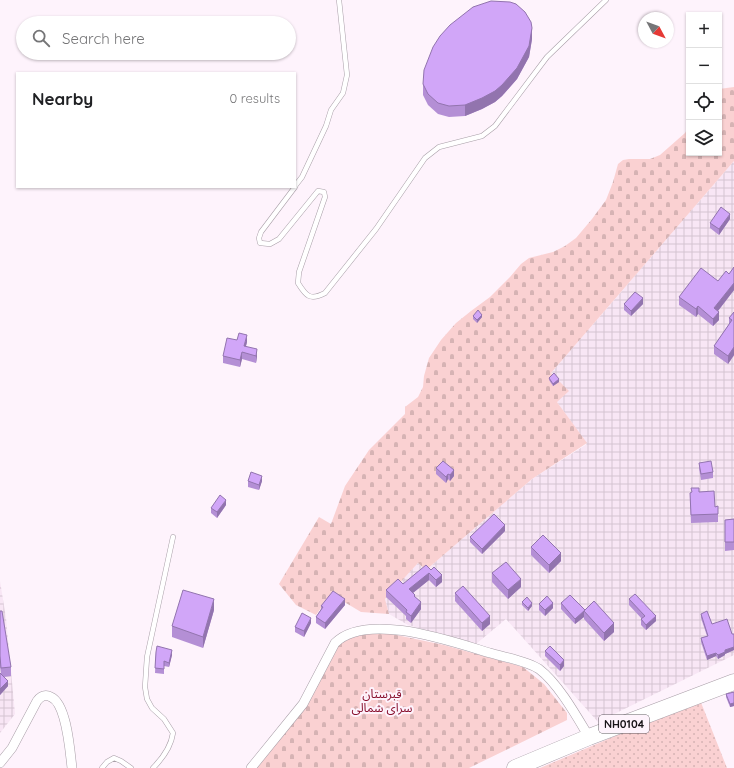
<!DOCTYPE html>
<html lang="en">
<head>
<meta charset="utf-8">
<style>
  body { margin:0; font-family:Quicksand,"Noto Sans Arabic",sans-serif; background:#f2f2f2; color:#202124 }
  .controls { position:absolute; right:12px; top:12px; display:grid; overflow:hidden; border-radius:0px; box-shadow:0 1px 3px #0004 }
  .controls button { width:36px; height:36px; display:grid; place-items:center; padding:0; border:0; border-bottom:1px solid #e0e0e0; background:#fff; color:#202124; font:20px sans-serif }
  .compass { position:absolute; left:638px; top:12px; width:36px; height:36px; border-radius:50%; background:#fff; box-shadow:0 1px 3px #0004; rotate:131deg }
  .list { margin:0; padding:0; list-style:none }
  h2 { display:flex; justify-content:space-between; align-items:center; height:52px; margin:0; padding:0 16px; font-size:17px }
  h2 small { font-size:13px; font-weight:400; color:#757577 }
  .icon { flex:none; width:22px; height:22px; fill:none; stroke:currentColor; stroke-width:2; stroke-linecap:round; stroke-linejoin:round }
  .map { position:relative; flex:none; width:734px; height:768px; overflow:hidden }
  .search { position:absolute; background:#fff; box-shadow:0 1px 3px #0004; left:16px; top:16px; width:280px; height:44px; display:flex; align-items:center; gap:10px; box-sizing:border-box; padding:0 14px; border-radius:22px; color:#757577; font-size:15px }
  .panel { position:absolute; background:#fff; box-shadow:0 1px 3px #0004; left:16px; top:72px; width:280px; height:116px; border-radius:0px }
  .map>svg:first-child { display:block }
  .industrial { fill:url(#industrial-grid) }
  .cemetery { fill:url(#cemetery-stones) }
  .park { fill:url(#park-dots) }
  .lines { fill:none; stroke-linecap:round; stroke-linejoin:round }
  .service-casing { stroke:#a89ea7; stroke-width:5.5 }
  .minor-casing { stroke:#a89ea7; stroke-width:10 }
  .trunk-casing { stroke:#a89ea7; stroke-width:17 }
  .service { stroke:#fff; stroke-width:4.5 }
  .minor { stroke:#fff; stroke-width:9 }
  .trunk { stroke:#fff; stroke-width:16 }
  .wall { fill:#b48fd5 }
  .shaded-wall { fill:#9274ae }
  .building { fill:#d1a6f8; stroke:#9274ae }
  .labels { text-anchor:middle; stroke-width:4; stroke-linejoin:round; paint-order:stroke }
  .shield { fill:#fef3fc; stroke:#5c565c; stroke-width:1 }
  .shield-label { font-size:11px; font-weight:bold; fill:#171317 }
  .park-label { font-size:12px; fill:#880f2d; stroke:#fef3fc }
</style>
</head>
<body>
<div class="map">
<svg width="734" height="768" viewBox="0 0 734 768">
  <defs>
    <pattern id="industrial-grid" width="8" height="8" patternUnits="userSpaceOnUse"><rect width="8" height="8" fill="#f8e6f5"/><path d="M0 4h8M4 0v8" fill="none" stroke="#d4c4d1"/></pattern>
    <pattern id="cemetery-stones" width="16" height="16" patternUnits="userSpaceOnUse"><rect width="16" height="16" fill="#fad1d2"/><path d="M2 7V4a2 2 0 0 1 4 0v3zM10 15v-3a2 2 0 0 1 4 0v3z" fill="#d6b3b4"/></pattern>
    <pattern id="park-dots" width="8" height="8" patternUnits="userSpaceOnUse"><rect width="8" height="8" fill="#fad1d2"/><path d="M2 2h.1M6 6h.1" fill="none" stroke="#d6b3b4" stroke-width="1.8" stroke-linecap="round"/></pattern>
  </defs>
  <rect width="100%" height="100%" fill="#fef3fc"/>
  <g class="industrial">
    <polygon points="734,161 734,655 598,722 506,619 476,644 408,625 389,614 385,599 418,563 426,570 532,479 587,444 557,402 551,373"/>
    <polygon points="0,581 6,618 15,714 0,733"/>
  </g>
  <g class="cemetery">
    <polygon points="734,87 734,161 551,373 569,391 557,402 587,443 532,479 426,570 418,563 385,599 389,614 361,612 331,594 316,615 296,605 279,584 319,517 331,524 345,486 369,450 405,414 405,407 418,397 423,387 424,376 429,358 441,340 456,323 471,311 490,297 510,277 521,264 529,258 553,252 565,246 576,238 592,219 606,200 613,182 618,164 623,160 629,159 650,159 660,155 685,133 689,126 689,153 719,153 719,89"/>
    <polygon points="363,628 444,645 523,667 544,684 567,713 567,720 469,768 252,768 307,693 325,657 341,633"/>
  </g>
  <polygon class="park" points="700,700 727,768 540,768"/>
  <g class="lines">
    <g class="service-casing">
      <g id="service">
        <polyline points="295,186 302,177 326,126 331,110 343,93 347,75 339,0"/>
        <path d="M295 187 261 232 259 238 260 243 270 244 279 239 318 191 324 192 325 197 299 272 298 283C306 296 310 301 325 293L376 229 425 158 439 147 482 136 495 126 547 57 606 0"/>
        <polyline points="102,768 107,762 114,758 121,761 131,768"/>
        <path d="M153 768C163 758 171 747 173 733L164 719 152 708 147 699 145 687 147 657 173 537"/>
      </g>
    </g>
    <g class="minor-casing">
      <g id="minor">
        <path d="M0 763 12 748 37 701C41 696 45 694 51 697 67 704 70 752 72 768"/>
        <path d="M251 768 303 704 335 643C367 611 453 642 490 653 504 657 527 661 539 669 558 683 577 717 589 737"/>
      </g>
    </g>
    <g class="trunk-casing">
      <polyline id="trunk" points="515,768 589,737 734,682"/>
    </g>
    <use href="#service" class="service"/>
    <use href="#minor" class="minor"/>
    <use href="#trunk" class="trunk"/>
  </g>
  <g class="wall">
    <polygon points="532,39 529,57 517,79 502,96 495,102 482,109 465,116 449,117 438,114 428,105 423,95 423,84"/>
    <polygon points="730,219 719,235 710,228 710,223"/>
    <polygon points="734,267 734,290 718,311 719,320 713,326 698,314 696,317 679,305 679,297 718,281 729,274"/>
    <polygon points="624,304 643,304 631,316 624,310"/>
    <polygon points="734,312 734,355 728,364 714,354 714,346 729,324 729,318"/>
    <polygon points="473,316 482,317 477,323 473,319"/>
    <polygon points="247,342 246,346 257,356 256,363 242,359 240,367 223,363 223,356"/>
    <polygon points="549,378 559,382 553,386 549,380"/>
    <polygon points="699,463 713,472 713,478 701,480 699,468"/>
    <polygon points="436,468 454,476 450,481 448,479 446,483 436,474"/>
    <polygon points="248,481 262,481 259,490 248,487"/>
    <polygon points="699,492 715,507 718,514 718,522 691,523 690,493"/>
    <polygon points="226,505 217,518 211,513 211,508"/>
    <polygon points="734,519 734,550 725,551 725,520"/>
    <polygon points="505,531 482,554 470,542 470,537"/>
    <polygon points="531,547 561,561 549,573 531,555"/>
    <polygon points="431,570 442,582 436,587 429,580 413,593 421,609 411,623 406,619 406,616 386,597 386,590 403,584"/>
    <polygon points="492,573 521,587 508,599 492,582"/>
    <polygon points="455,593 490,624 482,631 455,601"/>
    <polygon points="629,599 656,621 646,630 641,625 641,619 642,619 629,605"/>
    <polygon points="522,602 532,606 528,611 522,605"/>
    <polygon points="561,603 584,610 614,632 604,641 584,619 584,617 575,624 561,609"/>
    <polygon points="539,604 553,608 545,616 539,610"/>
    <polygon points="345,605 325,629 316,623 316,617 321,609 321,606"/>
    <polygon points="214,610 203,648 172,637 172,626"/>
    <polygon points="0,611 11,667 11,676 4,677 8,686 0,695 0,673 1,674 0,666"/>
    <polygon points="701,614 712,624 732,634 734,634 734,650 725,654 725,655 718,659 716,656 707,660 701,642 701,638 707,636 701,618"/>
    <polygon points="311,623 304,637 295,632 295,627"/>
    <polygon points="545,651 564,666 560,671 545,656"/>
    <polygon points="156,652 172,655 169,667 164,666 164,674 155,673"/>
    <polygon points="734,692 734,706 730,707 726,697 726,694"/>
  </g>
  <g class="shaded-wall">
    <polygon points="532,28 532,39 529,57 517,79 502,96 495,102 482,109 465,116 465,105"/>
    <polygon points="730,214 730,219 719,235 719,229"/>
    <polygon points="734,283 734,290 714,316 714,308"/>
    <polygon points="643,298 643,304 631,316 631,311"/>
    <polygon points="698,306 698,314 696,317 696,309"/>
    <polygon points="719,312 719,320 713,326 713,319"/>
    <polygon points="482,315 482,317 477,323 477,320"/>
    <polygon points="247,335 247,342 244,353 244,346"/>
    <polygon points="734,347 734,355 728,364 728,356"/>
    <polygon points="257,349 257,356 256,363 256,356"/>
    <polygon points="242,352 242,359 240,367 240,360"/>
    <polygon points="559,379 559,382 553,386 553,384"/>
    <polygon points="454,470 454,476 450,481 450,475"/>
    <polygon points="448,474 448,479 446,483 446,477"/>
    <polygon points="262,476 262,481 259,490 259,485"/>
    <polygon points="226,500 226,505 217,518 217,512"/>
    <polygon points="505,525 505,531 482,554 482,549"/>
    <polygon points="561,553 561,561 549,573 549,565"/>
    <polygon points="429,573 429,580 409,596 409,589"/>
    <polygon points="442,575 442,582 436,587 436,580"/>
    <polygon points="521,579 521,587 508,599 508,590"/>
    <polygon points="214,599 214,610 203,648 203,637"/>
    <polygon points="345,599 345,605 325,629 325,623"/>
    <polygon points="421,602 421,609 411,623 411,616"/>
    <polygon points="532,603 532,606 528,611 528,608"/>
    <polygon points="553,603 553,608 545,616 545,610"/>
    <polygon points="584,611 584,617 575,624 575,619"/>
    <polygon points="490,616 490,624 482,631 482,623"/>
    <polygon points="656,616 656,621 646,630 646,625"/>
    <polygon points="311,618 311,623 304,637 304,631"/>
    <polygon points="614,623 614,632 604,641 604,633"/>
    <polygon points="734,647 734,650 725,654 725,655 718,659 718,655 725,650"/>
    <polygon points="172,650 172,655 169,667 169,663"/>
    <polygon points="716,653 716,656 707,660 707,656"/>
    <polygon points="564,660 564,666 560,671 560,665"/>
    <polygon points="8,681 8,686 0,695 0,689"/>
    <polygon points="734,703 734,706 730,707 730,704"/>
  </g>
  <g class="building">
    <polygon points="491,1 510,2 516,4 525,12 531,22 532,28 529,46 517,68 502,85 495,91 482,98 465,105 449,106 438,103 428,94 423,84 424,70 433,47 440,36 450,25 473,7"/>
    <polygon points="721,207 730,214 719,229 710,223"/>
    <polygon points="734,267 734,283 714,308 719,312 713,319 698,306 696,309 679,297 701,268 718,281 726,271 729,274"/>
    <polygon points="635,292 643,298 631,311 624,304"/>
    <polygon points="478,310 482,315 477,320 473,316"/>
    <polygon points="734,312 734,347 728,356 714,346 732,320 729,318"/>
    <polygon points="239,333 247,335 244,346 257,349 256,356 242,352 240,360 223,356 227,338 237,340"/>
    <polygon points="554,373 559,379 553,384 549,378"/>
    <polygon points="443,461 454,470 450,475 448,474 446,477 436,468"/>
    <polygon points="711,461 713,472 701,474 699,463"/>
    <polygon points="251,472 262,476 259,485 248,481"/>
    <polygon points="691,488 699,488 699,492 714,491 715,507 718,506 718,514 691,515 690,493 692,492"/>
    <polygon points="220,495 226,500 217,512 211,508"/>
    <polygon points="494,514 505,525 482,549 470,537"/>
    <polygon points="734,519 734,542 725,542 725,520"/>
    <polygon points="543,535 561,553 549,565 531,547"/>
    <polygon points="506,562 521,579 508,590 492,573"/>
    <polygon points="426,565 431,570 434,567 442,575 436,580 429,573 409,589 415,595 414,596 421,602 411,616 406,612 407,610 386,590 398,579 403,584"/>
    <polygon points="463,586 490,616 482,623 455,593"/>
    <polygon points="183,590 214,599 203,637 172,626"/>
    <polygon points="333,591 345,599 325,623 316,617 323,607 321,606"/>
    <polygon points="635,594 656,616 646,625 641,619 645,616 629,599"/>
    <polygon points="570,595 585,610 575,619 561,603"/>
    <polygon points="547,596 553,603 545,610 539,604"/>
    <polygon points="527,597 532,603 528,608 522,602"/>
    <polygon points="594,601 614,623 604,633 584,611"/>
    <polygon points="0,611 2,611 11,667 1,668 0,656"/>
    <polygon points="707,611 712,624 727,619 732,634 734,634 734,647 725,650 725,652 718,655 716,653 707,656 701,638 708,636 701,614"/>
    <polygon points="302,613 311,618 304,631 295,627"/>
    <polygon points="157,646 172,650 169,663 164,661 164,669 155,668 156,652"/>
    <polygon points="550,646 564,660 560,665 545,651"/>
    <polygon points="0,673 8,681 0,689"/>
    <polygon points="734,692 734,703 730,704 726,694"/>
  </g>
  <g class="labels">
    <rect class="shield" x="599" y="715" width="50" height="18" rx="3"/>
    <g class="shield-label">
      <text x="624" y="728">NH0104</text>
    </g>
    <g class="park-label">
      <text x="382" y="698">قبرستان<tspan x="382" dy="14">سرای شمالی</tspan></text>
    </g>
  </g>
</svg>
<div class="controls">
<button>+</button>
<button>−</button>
<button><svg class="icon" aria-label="locate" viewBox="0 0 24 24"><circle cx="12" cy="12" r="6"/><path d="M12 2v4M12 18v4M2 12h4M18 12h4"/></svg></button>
<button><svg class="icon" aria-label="layers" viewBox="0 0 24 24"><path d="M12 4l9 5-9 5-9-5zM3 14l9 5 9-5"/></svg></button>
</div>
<svg class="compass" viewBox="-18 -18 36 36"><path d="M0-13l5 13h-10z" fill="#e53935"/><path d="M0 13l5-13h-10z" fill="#757577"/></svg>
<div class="search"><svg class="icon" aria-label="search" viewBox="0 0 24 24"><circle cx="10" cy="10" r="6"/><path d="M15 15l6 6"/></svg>Search here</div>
<section class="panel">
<h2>Nearby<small>0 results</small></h2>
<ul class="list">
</ul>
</section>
</div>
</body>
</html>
